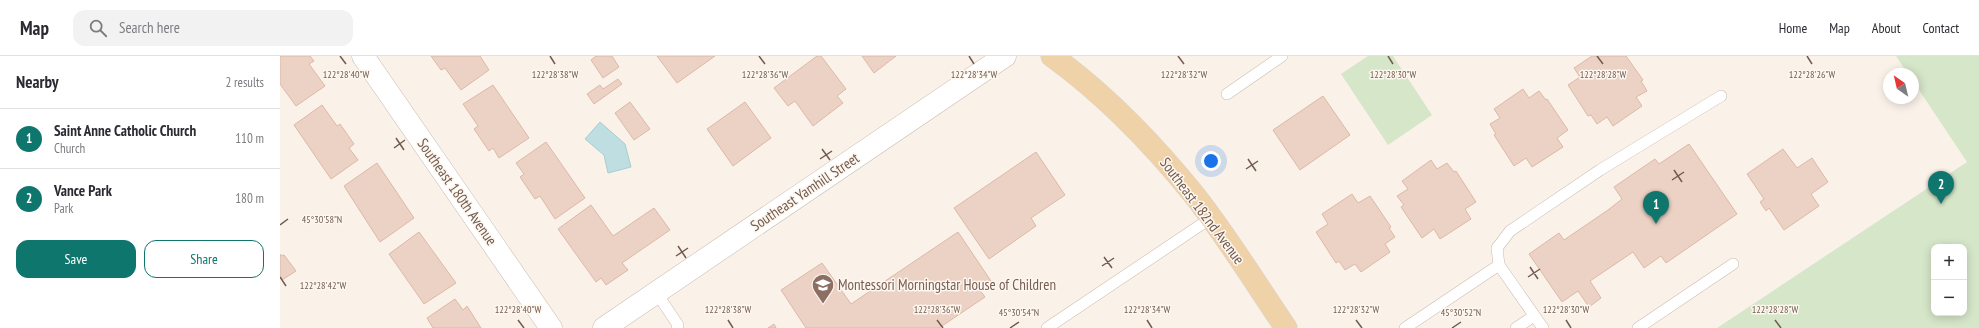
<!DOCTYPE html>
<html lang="en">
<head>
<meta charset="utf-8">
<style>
  body { margin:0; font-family:"PT Sans Narrow",sans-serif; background:#f2f2f3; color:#2b2b33 }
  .controls { position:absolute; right:12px; bottom:12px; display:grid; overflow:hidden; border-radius:8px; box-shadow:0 2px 10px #0003 }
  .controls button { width:36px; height:36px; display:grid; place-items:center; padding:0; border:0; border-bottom:1px solid #e1e1e2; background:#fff; color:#2b2b33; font:20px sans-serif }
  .compass { position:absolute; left:1603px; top:12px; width:36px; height:36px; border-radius:50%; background:#fff; box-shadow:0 2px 10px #0003; rotate:326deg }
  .you { position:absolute; left:931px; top:105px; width:14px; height:14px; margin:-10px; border:3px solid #fff; border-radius:50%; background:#1a73e8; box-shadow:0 0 0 6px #1a73e833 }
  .badge { display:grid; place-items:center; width:26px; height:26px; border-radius:50%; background:#0f766e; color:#fff; font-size:13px; font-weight:700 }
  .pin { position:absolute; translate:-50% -33px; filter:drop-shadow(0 1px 2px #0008) }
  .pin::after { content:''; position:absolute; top:21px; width:14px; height:12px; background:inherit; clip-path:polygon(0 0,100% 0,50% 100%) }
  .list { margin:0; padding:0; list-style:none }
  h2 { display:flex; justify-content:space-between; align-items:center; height:52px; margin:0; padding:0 16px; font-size:17px }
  h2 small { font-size:13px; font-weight:400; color:#7c7c81 }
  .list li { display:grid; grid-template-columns:26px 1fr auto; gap:12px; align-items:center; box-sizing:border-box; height:60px; padding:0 16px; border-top:1px solid #e1e1e2 }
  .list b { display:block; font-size:15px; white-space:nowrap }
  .list p { margin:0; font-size:13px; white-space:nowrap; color:#7c7c81 }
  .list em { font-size:13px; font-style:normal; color:#7c7c81 }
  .actions { display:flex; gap:8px; padding:12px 16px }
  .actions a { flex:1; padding:9px 0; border:1px solid #0f766e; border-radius:12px; text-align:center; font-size:14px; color:#0f766e }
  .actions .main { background:#0f766e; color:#fff }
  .icon { flex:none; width:22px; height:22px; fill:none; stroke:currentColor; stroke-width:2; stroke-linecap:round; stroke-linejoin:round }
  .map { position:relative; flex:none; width:1699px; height:272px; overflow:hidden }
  header { display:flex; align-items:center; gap:24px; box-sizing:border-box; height:56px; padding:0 20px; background:#fff; border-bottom:1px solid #e1e1e2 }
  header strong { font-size:19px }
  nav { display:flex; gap:22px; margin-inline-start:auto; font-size:14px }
  .search { width:280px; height:36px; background:#f2f2f3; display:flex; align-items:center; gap:10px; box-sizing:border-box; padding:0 14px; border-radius:12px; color:#7c7c81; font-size:15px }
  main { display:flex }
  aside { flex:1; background:#fff }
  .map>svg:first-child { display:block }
  .green { fill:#d6e6c9; fill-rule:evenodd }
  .water { fill:#bfdee1; stroke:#a7cdd2 }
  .building { fill:#ecd2c4; stroke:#ddb8a6 }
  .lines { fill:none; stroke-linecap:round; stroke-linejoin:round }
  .lane-casing { stroke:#cbbab0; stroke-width:12 }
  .street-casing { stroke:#cbbab0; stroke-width:23 }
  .primary-casing { stroke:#d7d1ce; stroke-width:23 }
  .lane { stroke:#fff; stroke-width:11 }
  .street { stroke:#fff; stroke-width:22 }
  .primary { stroke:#f0d2a9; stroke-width:22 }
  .ticks { fill:none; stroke:#715a50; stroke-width:1.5 }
  .labels { text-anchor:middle; stroke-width:3; stroke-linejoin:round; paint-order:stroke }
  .street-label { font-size:15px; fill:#715a50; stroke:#fdf7ef }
  .education-label { font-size:15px; fill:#785e54; stroke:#fdf7ef; text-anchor:start }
  .ticks-label { font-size:10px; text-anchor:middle; fill:#715a50; stroke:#fdf7ef; stroke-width:3; stroke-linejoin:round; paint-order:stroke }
</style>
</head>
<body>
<header>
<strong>Map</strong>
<div class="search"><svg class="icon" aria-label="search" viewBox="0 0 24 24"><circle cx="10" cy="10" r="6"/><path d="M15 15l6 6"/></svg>Search here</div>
<nav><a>Home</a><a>Map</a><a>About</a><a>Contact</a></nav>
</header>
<main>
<aside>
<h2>Nearby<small>2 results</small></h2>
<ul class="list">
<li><span class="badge">1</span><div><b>Saint Anne Catholic Church</b><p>Church</p></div><em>110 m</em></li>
<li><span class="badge">2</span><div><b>Vance Park</b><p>Park</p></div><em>180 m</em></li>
</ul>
<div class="actions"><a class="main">Save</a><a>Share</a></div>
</aside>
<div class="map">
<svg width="1699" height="272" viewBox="0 0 1699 272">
  <rect width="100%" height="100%" fill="#faf2e9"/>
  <g class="green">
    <polygon points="1088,0 1113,0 1152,59 1108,89 1061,18"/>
    <path d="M1616 0H1699V272H1437L1687 106 1633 25V18H1628ZM1654 191H1684V257H1654Z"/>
  </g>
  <polygon class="water" points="320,66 345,88 351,111 328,117 324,99 305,83"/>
  <g class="building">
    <polygon points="0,0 30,0 34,5 29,8 45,30 16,50 0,28"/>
    <polygon points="151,0 200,0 209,14 181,34 165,12 161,14"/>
    <polygon points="316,0 332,0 339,11 323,22 311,4"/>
    <polygon points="377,0 435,0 397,27"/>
    <polygon points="537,0 541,0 566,33 557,40 563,47 533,70 515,45 508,50 494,32"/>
    <polygon points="582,0 616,0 594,17"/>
    <polygon points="1312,0 1346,0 1363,24 1361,25 1367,35 1356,41 1362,50 1333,70 1327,61 1317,68 1311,59 1308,60 1288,29 1300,21 1294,12"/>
    <polygon points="338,23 342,28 314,48 307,38 320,29 323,33"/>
    <polygon points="213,29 249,82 219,102 213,92 209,95 194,73 198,70 183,48"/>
    <polygon points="1243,33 1249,42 1259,35 1266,44 1267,43 1288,74 1277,82 1283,91 1252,111 1246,102 1234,110 1214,79 1216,78 1210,68 1220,62 1214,53"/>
    <polygon points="1043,40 1070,79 1020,114 993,74"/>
    <polygon points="350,46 370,73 354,84 335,57"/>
    <polygon points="465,46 491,82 453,110 427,73"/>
    <polygon points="42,49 57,70 60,68 74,88 69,92 78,104 51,123 14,69"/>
    <polygon points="266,86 305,142 275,163 260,140 255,143 240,121 244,118 236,107"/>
    <polygon points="1409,88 1457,158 1386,207 1381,200 1364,212 1353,196 1310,225 1321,242 1309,251 1298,235 1282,246 1249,198 1279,177 1284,184 1328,154 1342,143 1334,131 1375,103 1379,108"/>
    <polygon points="1503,93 1517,112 1532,102 1548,126 1531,138 1539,150 1504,174 1489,152 1486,155 1480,146 1484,143 1467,118"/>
    <polygon points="756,96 785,139 751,162 756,170 709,203 674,152"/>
    <polygon points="1151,104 1157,113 1167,107 1174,116 1176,115 1196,146 1185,153 1191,163 1160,183 1154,173 1142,182 1121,151 1124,149 1117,140 1128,133 1122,125"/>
    <polygon points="97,107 134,162 100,186 64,130"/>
    <polygon points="1072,138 1078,147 1090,140 1111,171 1109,172 1115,181 1105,188 1110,196 1081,216 1075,208 1065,214 1059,205 1056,207 1036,176 1048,168 1042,158"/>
    <polygon points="311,149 333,180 374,152 390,174 342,207 348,214 326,229 321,222 316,226 278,173"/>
    <polygon points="139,176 176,227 144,248 109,198"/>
    <polygon points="678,176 711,225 699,233 705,241 659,272 526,272 501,234 542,207 571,248"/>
    <polygon points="0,198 1,200 4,199 16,215 2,224 0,222"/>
    <polygon points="175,243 183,254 187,250 201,272 153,272 147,262"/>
    <polygon points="494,268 496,272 488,272"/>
  </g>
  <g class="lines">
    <g class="lane-casing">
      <g id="lane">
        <polyline points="947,38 1002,0"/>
        <polyline points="376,236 398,269 397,272"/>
        <polyline points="767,272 931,162"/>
        <polyline points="1125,272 1219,209"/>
        <polyline points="1236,272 1254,260"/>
        <polyline points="1263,272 1219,209 1217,192 1230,175 1320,114 1441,40"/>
        <polyline points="1358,272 1453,208"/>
      </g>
    </g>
    <g class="street-casing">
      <g id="street">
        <polyline points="83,0 271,272"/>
        <polyline points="324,272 725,0"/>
      </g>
    </g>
    <g class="primary-casing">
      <path id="primary" d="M772 0C826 39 873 88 915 140 948 182 976 228 1006 272"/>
    </g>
    <use href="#lane" class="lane"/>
    <use href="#street" class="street"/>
    <use href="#primary" class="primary"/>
  </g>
  <path class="ticks" d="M60 0 66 8M270 0 275 8M479 0 485 8M689 0 694 8M898 0 904 8M1108 0 1113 8M1317 0 1323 8M1527 0 1532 8M116 82 124 94M114 92 125 84M542 93 550 104M540 103 552 95M968 103 976 115M966 113 978 105M1394 114 1402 126M1392 124 1404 116M0 169 8 163M398 190 406 202M396 200 408 192M824 201 832 212M822 210 834 202M1250 211 1258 223M0 221 6 230M1248 221 1260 213M238 264 244 272M448 264 453 272M657 264 663 272M867 264 872 272M1076 264 1082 272M1286 264 1291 272M1495 264 1501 272M730 272 739 266M1172 272 1181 266"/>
  <defs>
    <g id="school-pin" transform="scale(1.15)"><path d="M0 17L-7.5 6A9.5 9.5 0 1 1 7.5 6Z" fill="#8d6e63" stroke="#fdf7ef"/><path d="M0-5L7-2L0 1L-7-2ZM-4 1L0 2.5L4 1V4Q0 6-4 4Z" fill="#fff"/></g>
  </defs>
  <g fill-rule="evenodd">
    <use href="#school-pin" x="543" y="229"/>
  </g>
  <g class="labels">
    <g class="street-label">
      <text transform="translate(177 136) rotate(55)" y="5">Southeast 180th Avenue</text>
      <text transform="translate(525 136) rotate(-34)" y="5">Southeast Yamhill Street</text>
      <text transform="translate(922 155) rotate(53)" y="5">Southeast 182nd Avenue</text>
    </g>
    <g class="education-label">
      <text x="558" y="234">Montessori Morningstar House of Children</text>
    </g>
  </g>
  <g class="ticks-label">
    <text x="1113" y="22">122°28'30"W</text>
    <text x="1323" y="22">122°28'28"W</text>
    <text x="66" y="22">122°28'40"W</text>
    <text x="275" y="22">122°28'38"W</text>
    <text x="485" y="22">122°28'36"W</text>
    <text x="694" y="22">122°28'34"W</text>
    <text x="904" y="22">122°28'32"W</text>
    <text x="1532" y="22">122°28'26"W</text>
    <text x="42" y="167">45°30'58"N</text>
    <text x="43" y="233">122°28'42"W</text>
    <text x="238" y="257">122°28'40"W</text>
    <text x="448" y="257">122°28'38"W</text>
    <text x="657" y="257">122°28'36"W</text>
    <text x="867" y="257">122°28'34"W</text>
    <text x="1076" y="257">122°28'32"W</text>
    <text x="1286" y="257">122°28'30"W</text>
    <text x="1495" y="257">122°28'28"W</text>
    <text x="739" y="260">45°30'54"N</text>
    <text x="1181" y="260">45°30'52"N</text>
  </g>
</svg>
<div class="controls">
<button>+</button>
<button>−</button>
</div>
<svg class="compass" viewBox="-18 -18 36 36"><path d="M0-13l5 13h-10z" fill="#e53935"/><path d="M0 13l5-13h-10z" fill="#7c7c81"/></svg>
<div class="you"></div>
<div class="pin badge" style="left:1376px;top:168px">1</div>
<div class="pin badge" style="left:1661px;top:148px">2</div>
</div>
</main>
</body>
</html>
